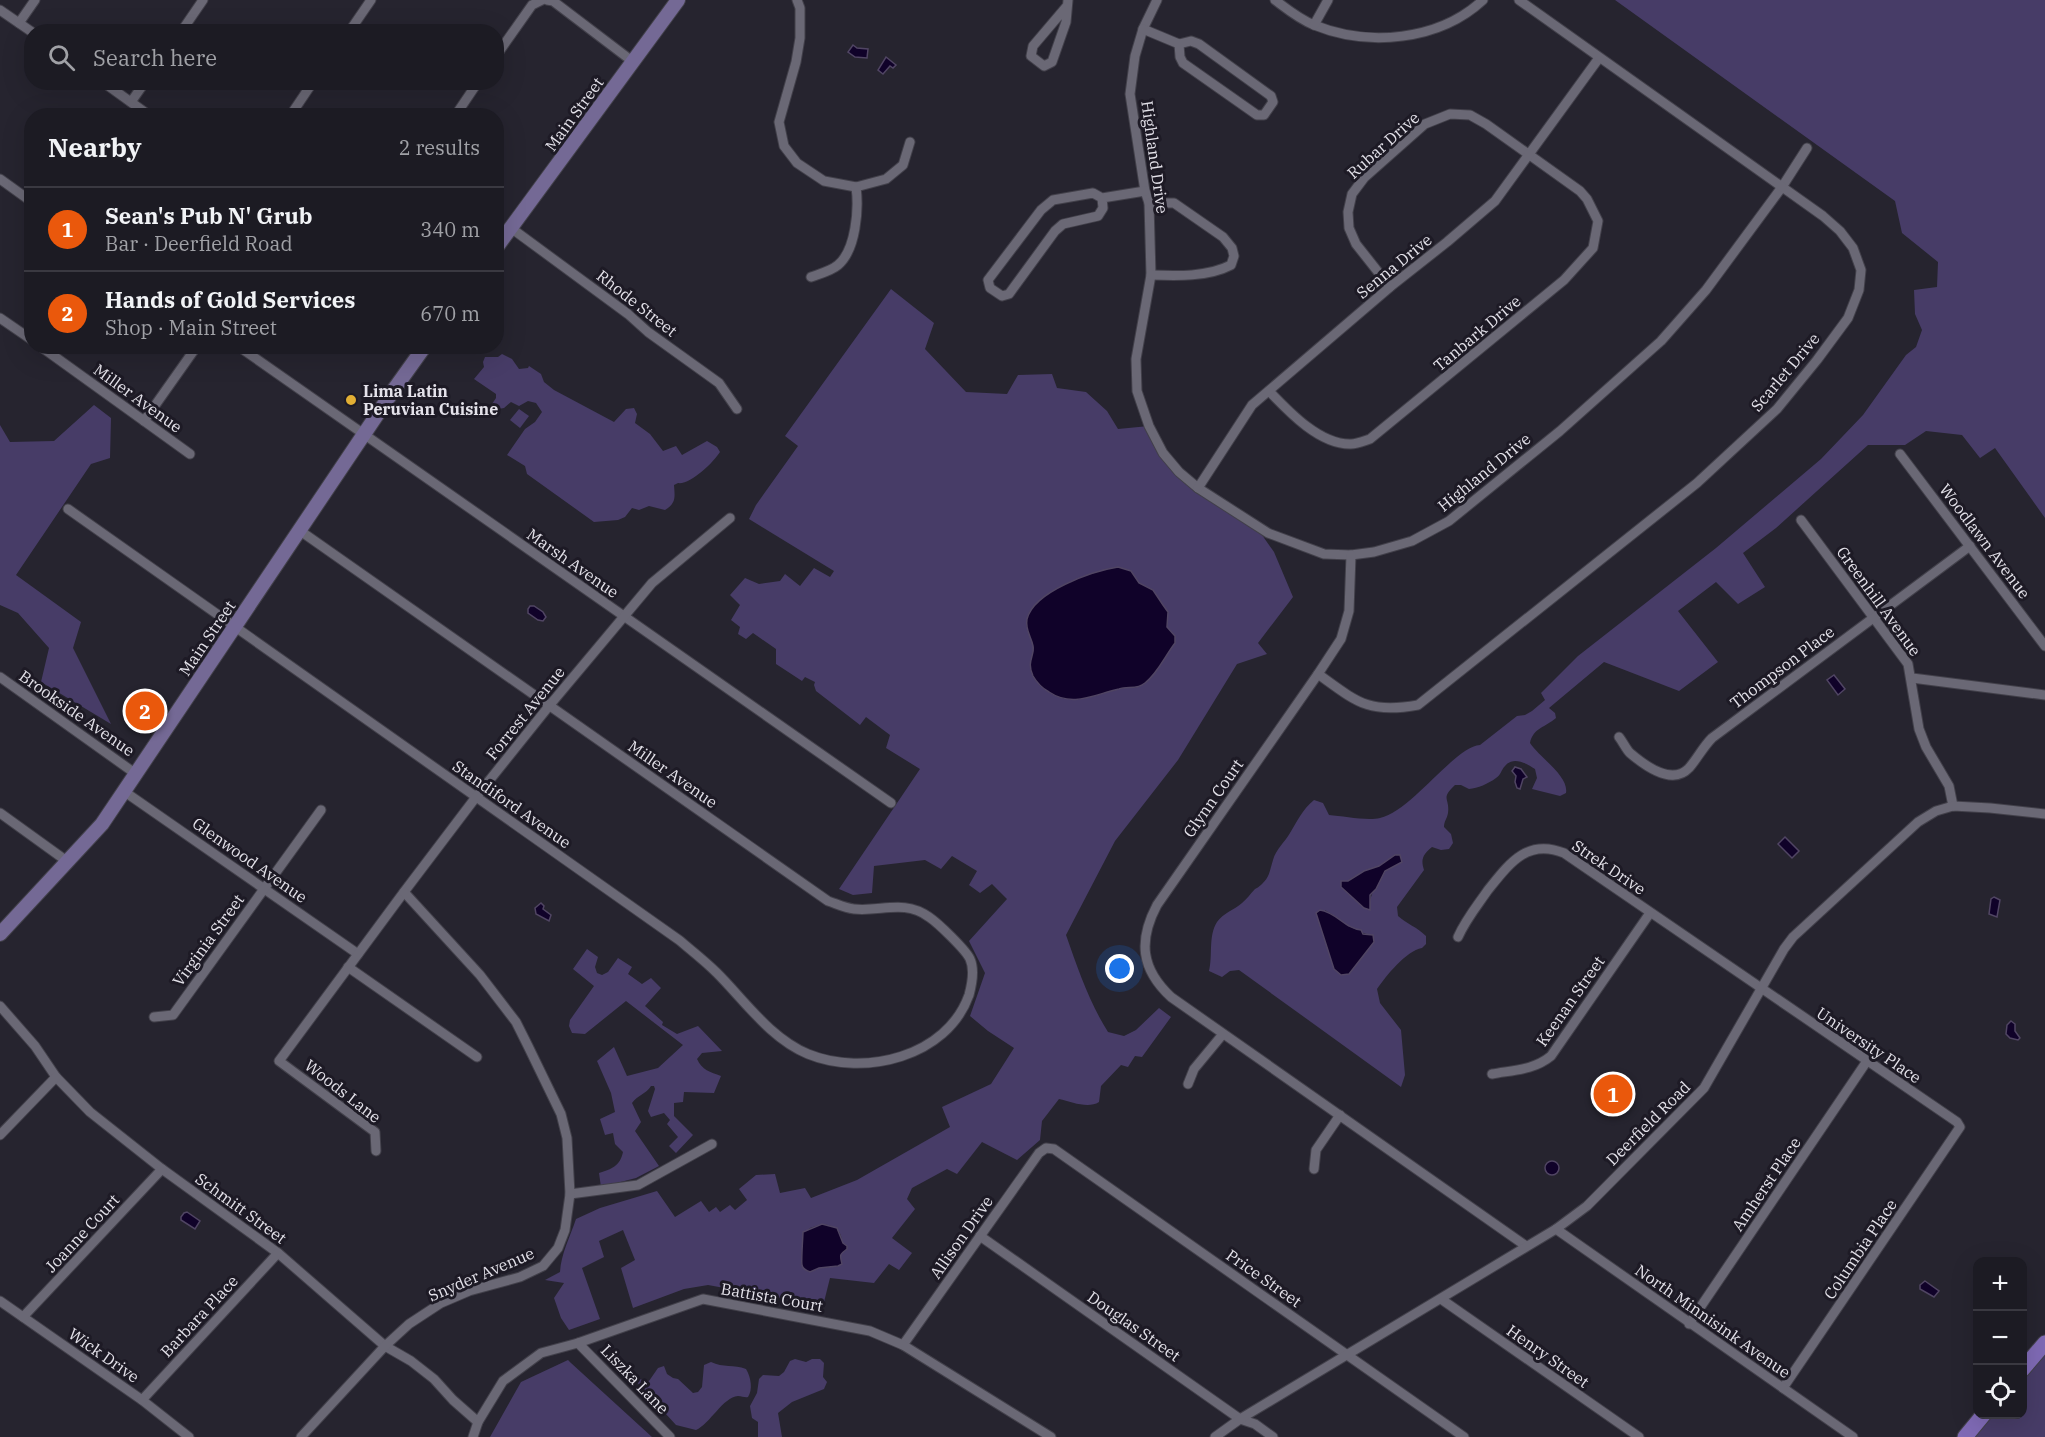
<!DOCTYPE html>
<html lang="en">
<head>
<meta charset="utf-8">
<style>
  body { margin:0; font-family:"IBM Plex Serif",serif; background:#292830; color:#f1f3f6 }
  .controls { position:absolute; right:18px; bottom:18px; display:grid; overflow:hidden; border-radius:12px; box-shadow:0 6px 24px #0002 }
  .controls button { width:54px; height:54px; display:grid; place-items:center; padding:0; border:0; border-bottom:2px solid #3a3941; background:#1c1b23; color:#f1f3f6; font:30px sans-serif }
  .you { position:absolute; left:1120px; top:969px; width:21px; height:21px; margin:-15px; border:4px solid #fff; border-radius:50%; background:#1a73e8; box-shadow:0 0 0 9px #1a73e833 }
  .badge { display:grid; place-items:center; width:39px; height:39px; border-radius:50%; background:#ea580c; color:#fff; font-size:20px; font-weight:700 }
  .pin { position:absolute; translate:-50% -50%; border:3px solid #fff; box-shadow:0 2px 6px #0006 }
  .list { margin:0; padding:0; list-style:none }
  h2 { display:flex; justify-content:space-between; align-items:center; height:78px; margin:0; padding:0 24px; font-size:26px }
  h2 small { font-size:20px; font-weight:400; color:#a0a1a6 }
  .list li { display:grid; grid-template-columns:39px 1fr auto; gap:18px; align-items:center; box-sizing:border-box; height:84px; padding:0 24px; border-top:2px solid #3a3941 }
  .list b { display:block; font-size:22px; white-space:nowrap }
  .list p { margin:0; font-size:20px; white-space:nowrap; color:#a0a1a6 }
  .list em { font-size:20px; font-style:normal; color:#a0a1a6 }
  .icon { flex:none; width:33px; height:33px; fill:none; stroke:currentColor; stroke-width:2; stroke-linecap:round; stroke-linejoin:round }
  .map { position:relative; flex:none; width:2045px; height:1437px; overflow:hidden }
  .search { position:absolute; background:#1c1b23; box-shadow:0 6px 24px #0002; left:24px; top:24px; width:480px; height:66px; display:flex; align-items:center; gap:15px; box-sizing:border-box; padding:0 21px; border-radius:24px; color:#a0a1a6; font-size:22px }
  .panel { position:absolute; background:#1c1b23; box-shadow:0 6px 24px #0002; left:24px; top:108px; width:480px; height:246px; border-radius:24px }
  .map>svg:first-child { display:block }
  .green { fill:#473c67; fill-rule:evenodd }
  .water { fill:#100229; stroke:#504563; stroke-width:1.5 }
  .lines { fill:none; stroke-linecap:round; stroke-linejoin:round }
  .minor-casing { stroke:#42404a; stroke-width:11 }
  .secondary-casing { stroke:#42404a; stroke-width:16 }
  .primary-casing { stroke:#42404a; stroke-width:17 }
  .minor { stroke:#6a6875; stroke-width:9 }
  .secondary { stroke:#746995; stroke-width:14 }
  .primary { stroke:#7f6ab5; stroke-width:15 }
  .poi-dot { fill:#e2af34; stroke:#1d1a25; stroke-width:2 }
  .labels { text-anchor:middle; stroke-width:6; stroke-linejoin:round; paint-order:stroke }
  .street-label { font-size:16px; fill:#e4e2ea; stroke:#1d1a25 }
  .poi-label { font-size:16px; font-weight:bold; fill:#e4e2ea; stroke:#1d1a25; text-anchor:start }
</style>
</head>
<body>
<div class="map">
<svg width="2045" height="1437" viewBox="0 0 2045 1437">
  <rect width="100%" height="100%" fill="#26242f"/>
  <g class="green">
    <path d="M1615 0H2045V518L1995 448 1980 458 1962 435 1926 431 1905 445H1868L1776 528 1743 553 1765 587 1738 604 1716 582 1678 611 1718 662 1679 691 1604 662 1549 708 1555 713 1556 718C1546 727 1533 728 1530 743 1540 758 1569 776 1566 793L1560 796 1532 789 1537 778 1535 769C1526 763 1513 756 1505 766 1501 770 1501 775 1496 778 1488 784 1478 788 1469 789L1461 785H1455C1440 799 1450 798 1448 813 1447 819 1444 821 1444 827L1451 834 1453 843 1449 849 1441 850 1432 847C1424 854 1420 858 1424 870L1397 907 1398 916C1407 924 1417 927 1426 936V944L1422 948C1406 951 1386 976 1377 989L1380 1003 1401 1030 1405 1075 1401 1087 1239 970 1230 971 1222 977 1209 971C1213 956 1208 936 1217 922 1223 913 1234 910 1242 903 1247 899 1250 894 1255 889 1256 889 1261 885 1262 884 1270 877 1270 869 1273 860 1276 849 1285 842 1290 833 1298 820 1302 810 1314 800L1323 803 1329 815C1343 816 1367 821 1380 818 1412 811 1454 747 1480 745L1517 716 1525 715 1532 711 1545 700 1541 693 1578 656 1716 548 1821 459 1863 415 1906 355 1916 347 1922 330 1915 314 1914 290 1937 287 1938 262 1902 233 1895 201ZM1395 855 1396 864C1392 867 1386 869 1384 873 1379 881 1369 896 1370 904L1364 908 1341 887C1350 876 1366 872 1379 866 1384 864 1390 858 1395 855ZM1325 910 1354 930 1373 936V942L1349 974Z"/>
    <path d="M891 289 934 323 925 349 966 392 1007 394 1018 375 1052 374 1057 388 1086 392 1107 411 1118 429 1149 426 1179 472 1255 525 1274 552 1293 597 1258 643 1267 654 1237 664 1178 760 1115 841 1066 935C1078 969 1089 1002 1108 1032L1124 1036 1136 1030 1159 1008 1171 1017 1142 1057 1135 1056 1128 1067 1121 1065 1101 1086 1099 1102C1088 1109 1072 1102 1059 1099L1042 1121 1040 1140 1017 1160 982 1142 957 1174 947 1169 912 1188 907 1199 915 1209 892 1238 912 1253 899 1270 889 1264 874 1283 830 1278 823 1306 708 1285 684 1289 633 1308 621 1268 635 1260 623 1230 599 1241 604 1257 582 1268 600 1319 569 1330 561 1318 554 1298 564 1283 545 1280 560 1272C561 1254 570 1237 576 1219L600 1208 657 1191 675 1217 701 1201 709 1212 716 1207 720 1212 730 1205 735 1210 747 1200 739 1189 756 1175 775 1174 780 1193 805 1188 811 1198 857 1180 950 1127 942 1107 991 1084 1014 1048 988 1031 970 1016 985 973 969 941 1007 899 992 884 980 893 969 885 977 871 952 856 941 869 925 860 874 866 872 893 853 895 839 889 920 769 886 748 890 735 866 717 860 725 816 691 814 685 815 682 805 677 802 681 776 664V649L753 633 746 639 738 634 740 627 731 620 740 605 730 595 745 578 759 584 780 581 785 574 800 586 814 568 830 577 834 571 749 519 756 505 798 446 785 436ZM822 1224C843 1226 845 1239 839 1257L841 1260 838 1266 819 1268 810 1272 804 1268C801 1259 804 1249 802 1239L810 1228Z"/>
    <path d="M502 354 512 359 519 369 528 368 529 366 541 374 544 382 554 390 614 422 626 409 634 408 637 414 635 423 650 434 663 451 676 446 682 455 707 441 717 447 720 452C713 463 690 485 678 483L674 485C675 498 676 503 665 510L649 506 639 510 632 508 625 517 618 520 594 522 527 474 525 466 507 455 525 429 535 422 542 412 536 403 528 401 519 406 511 402 504 408 498 409 492 404 496 398V394L474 379 484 367 483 362 485 357H498Z"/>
    <polygon points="94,405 111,418 110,458 91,464 16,575 81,622 73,648 111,724 41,682 49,648 18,613 0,605 0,425 10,442 54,441"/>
    <polygon points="519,409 529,416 520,428 510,420"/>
    <path d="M587 949 598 957 595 967 597 973 602 975 608 972 618 958 632 967 628 974 642 984 651 978 661 988 645 1006 663 1022 662 1025 677 1034 698 1026 722 1051 702 1053 697 1059C702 1070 710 1072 721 1076L714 1093 684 1092 683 1102 674 1103V1116L693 1135 676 1153 669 1146 678 1137 667 1124 670 1120 664 1113 651 1117 648 1111 655 1089 654 1086H651C646 1094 638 1095 632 1103L641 1122 635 1131 659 1166 636 1178 601 1187 599 1173C612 1169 620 1166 623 1152L615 1144 613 1133 605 1135 600 1119 615 1112 611 1093 597 1061 614 1047 627 1076 658 1068 683 1045 626 1001 585 1034 572 1033 569 1026 570 1020 594 986 573 969Z"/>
    <polygon points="2045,1343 2045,1437 1965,1437 1984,1415 2022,1414 2023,1370"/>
    <polygon points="795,1359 806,1362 812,1359 820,1359 824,1363 823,1377 827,1382 824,1389 792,1402 778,1413 782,1437 758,1437 758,1422 752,1418 750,1406 757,1393 759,1379 763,1375 779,1376 784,1372 790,1361"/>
    <polygon points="568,1360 571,1363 652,1437 490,1437 521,1382"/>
    <path d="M711 1362C723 1368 734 1364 746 1369 751 1377 753 1390 748 1397 745 1398 742 1396 738 1396 723 1397 710 1424 696 1430L676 1425 633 1378 649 1381 658 1368 664 1366 667 1374 673 1378 678 1379 693 1393 698 1392 702 1387 704 1365Z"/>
  </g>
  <g class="water">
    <polygon points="853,45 857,48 868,49 867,58 855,57 848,52"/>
    <polygon points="886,57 896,65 893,68 890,66 883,74 878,70"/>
    <path d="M1118 567 1131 571 1139 583 1153 590 1163 605 1168 612 1167 627 1175 636V643C1165 656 1158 673 1145 683 1137 690 1128 686 1119 689 1095 694 1073 708 1049 692 1042 688 1037 683 1033 676 1026 661 1035 656 1033 646 1031 636 1025 630 1027 619 1034 591 1093 571 1118 567Z"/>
    <polygon points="530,606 534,606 543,612 546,617 543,621 538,620 528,613 528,609"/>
    <polygon points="1834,675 1845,689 1838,695 1827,680"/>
    <polygon points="1515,767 1521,769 1527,777 1523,779 1520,789 1517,788 1515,782 1516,776 1512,771"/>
    <polygon points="1785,837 1799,851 1792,858 1778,844"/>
    <polygon points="1395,855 1400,855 1402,862 1385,871 1376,889 1370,895 1370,910 1364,908 1341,887 1341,881 1348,881 1364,871 1379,866"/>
    <polygon points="1994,897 2000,900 1997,917 1989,914 1991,899"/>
    <polygon points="541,903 544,906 543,909 551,915 549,921 536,914 535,908"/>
    <path d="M1320 910C1336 912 1346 929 1361 930L1363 934 1373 935 1374 942 1349 974 1341 975 1334 969 1317 916 1316 913Z"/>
    <polygon points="2011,1021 2015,1024 2015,1031 2020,1038 2018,1040 2010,1038 2006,1034 2007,1025"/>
    <circle cx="1552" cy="1168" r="7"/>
    <polygon points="187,1212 200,1221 195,1229 181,1220 181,1217 184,1213"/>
    <path d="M822 1224 837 1228 843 1243 847 1246V1249C839 1255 840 1255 842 1264L838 1266 819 1268 810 1272C806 1270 803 1270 802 1265 801 1262 803 1235 803 1232Z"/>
    <polygon points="1925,1281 1939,1291 1934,1297 1920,1289 1920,1285"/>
  </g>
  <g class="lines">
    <g class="minor-casing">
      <g id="minor">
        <polyline points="547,0 553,1 632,61"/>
        <polyline points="797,0 800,8 800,38 796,62 779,122 784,146 797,163 824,181 856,187 886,179 903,165 910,142"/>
        <polyline points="1157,0 1143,29 1135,56 1130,94 1145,191 1149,203 1151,275 1136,359 1137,391 1149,426 1163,453 1179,472 1198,488 1268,533 1324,554 1351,555 1374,552 1412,541 1449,521 1560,431 1661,341 1706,290 1782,187 1807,148"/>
        <path d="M1275 0C1287 9 1299 19 1314 25 1368 47 1439 41 1483 0"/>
        <polyline points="1067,6 1033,46 1031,56 1044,66 1052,62 1066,22 1068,0"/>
        <polyline points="0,10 32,32"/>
        <polyline points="19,23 35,0"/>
        <polyline points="1314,25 1328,0"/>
        <polyline points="1143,29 1179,44 1180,57 1183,63 1257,115 1264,115 1273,102 1271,96 1199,44 1191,41 1179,44"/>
        <polyline points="181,32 203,0"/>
        <polyline points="349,32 371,0"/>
        <polyline points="496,56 532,5 542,0"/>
        <polyline points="103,82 150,116"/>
        <polyline points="131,102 145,82"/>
        <polyline points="290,116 313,82"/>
        <polyline points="455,116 478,82"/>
        <polyline points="0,179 32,202"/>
        <polyline points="1102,198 1103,208 1098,216 1063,224 1055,231 1009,294 1002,296 990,288 988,280 1041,210 1053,200 1093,193 1102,198 1145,191"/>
        <path d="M1149 203H1174L1223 237 1232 248 1234 256 1231 265C1208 277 1177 276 1151 275"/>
        <polyline points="511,228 628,314 648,332 719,383 737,409"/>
        <path d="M811 277C819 274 831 271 838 265 856 250 859 209 856 187"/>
        <polyline points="0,318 32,340"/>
        <polyline points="40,346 190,454"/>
        <polyline points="238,346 891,803"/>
        <path d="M1269 391C1289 412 1320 445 1351 444 1357 444 1364 441 1370 439L1564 280 1593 248 1598 221 1587 199 1580 191 1486 124 1470 115 1450 114 1425 124 1364 178 1352 194 1348 212 1349 228 1356 244 1390 287"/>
        <polyline points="144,421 197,346"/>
        <polyline points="1900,454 2045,646"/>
        <polyline points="1198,488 1252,405 1390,287 1447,242 1495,201 1599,58"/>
        <path d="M68 509 679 940C692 951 705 961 717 973 745 1001 770 1038 808 1054 864 1077 947 1057 969 995 972 984 975 970 970 959 966 950 938 923 929 917 904 899 881 912 854 909 845 908 837 904 828 901L299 530"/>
        <polyline points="1801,520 1908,664 1919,729 1926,747 1949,786 1953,806"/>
        <path d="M1351 555 1349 611 1341 639 1318 674 1157 905C1138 941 1141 969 1171 997L1526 1246"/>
        <path d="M1318 674C1357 702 1368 714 1418 705L1697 483 1777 409 1817 360 1848 318 1859 290 1861 270 1853 248 1840 231 1823 216 1519 0"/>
        <polyline points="0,677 136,774"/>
        <polyline points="1912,678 2045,695"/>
        <path d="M1619 737C1623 742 1626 749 1630 753 1644 765 1672 786 1689 768 1697 759 1703 747 1712 738L1970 546"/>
        <polyline points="125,792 358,954"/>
        <polyline points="0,813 68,862"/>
        <path d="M1458 937C1466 919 1477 906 1488 890 1509 864 1527 838 1564 853L1957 1122 1960 1127 1783 1388"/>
        <polyline points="348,967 477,1057"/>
        <polyline points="0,1006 35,1046 56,1077 90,1112 162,1169 278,1253 385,1346 411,1361 434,1379 453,1400 478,1422"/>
        <polyline points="154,1017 173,1015 321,810"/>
        <path d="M1492 1074C1514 1070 1534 1070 1551 1056L1650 913"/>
        <polyline points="1188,1084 1194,1069 1223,1034"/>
        <polyline points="0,1135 56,1077"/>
        <polyline points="376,1151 375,1132 279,1061 404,892 476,797 549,706 652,583 730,518"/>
        <polyline points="1314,1169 1316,1150 1340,1115"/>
        <polyline points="570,1194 638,1185 712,1144"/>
        <polyline points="1556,1229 1853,1437"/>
        <polyline points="980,1236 1240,1419 1255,1424 1273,1437"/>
        <polyline points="1441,1299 1639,1437"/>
        <polyline points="0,1301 142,1400 189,1437"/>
        <polyline points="23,1317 162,1169"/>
        <polyline points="1689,1324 1867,1061"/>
        <polyline points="578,1343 670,1437"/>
        <polyline points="903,1345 1039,1153 1046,1148 1054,1149 1464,1437"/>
        <polyline points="142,1400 278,1253"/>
        <polyline points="301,1437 385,1346 409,1324 441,1303 469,1291 520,1277 543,1266 558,1248 565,1230 570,1194 567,1138 561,1114 528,1046 516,1022 480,975 404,892"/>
        <polyline points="473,1437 478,1422 503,1381 541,1353 578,1343 703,1299 870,1331 903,1345 1051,1437"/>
        <polyline points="1215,1437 1240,1419 1556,1229 1587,1206 1704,1088 1784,949 1793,937 1918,822 1936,811 1953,806 1990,808 2045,814"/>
      </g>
    </g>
    <g class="secondary-casing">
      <g id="secondary">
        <polyline points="496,248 678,0"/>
        <polyline points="0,934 102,824 395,388 425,346"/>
      </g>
    </g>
    <g class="primary-casing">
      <g id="primary">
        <polyline points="2022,1370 2045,1343"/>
        <polyline points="1965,1437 1984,1414"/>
      </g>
    </g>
    <use href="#minor" class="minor"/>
    <use href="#secondary" class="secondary"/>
    <use href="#primary" class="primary"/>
  </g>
  <circle class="poi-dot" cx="351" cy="400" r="6"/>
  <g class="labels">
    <g class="street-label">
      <text transform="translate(574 114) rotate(-54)" y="6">Main Street</text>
      <text transform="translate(1383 145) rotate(-42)" y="6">Rubar Drive</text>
      <text transform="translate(1155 157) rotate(82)" y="6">Highland Drive</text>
      <text transform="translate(1394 266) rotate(-39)" y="6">Senna Drive</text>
      <text transform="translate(637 303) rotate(38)" y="6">Rhode Street</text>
      <text transform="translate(1477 333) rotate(-40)" y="6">Tanbark Drive</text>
      <text transform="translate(1785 372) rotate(-50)" y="6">Scarlet Drive</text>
      <text transform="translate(138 398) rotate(36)" y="6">Miller Avenue</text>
      <text transform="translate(1484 472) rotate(-39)" y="6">Highland Drive</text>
      <text transform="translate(1985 541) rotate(53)" y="6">Woodlawn Avenue</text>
      <text transform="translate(573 563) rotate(35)" y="6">Marsh Avenue</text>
      <text transform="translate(1879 601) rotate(54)" y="6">Greenhill Avenue</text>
      <text transform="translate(207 638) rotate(-56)" y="6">Main Street</text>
      <text transform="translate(1782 667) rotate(-37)" y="6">Thompson Place</text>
      <text transform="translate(77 713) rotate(35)" y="6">Brookside Avenue</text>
      <text transform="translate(525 713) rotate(-51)" y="6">Forrest Avenue</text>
      <text transform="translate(673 774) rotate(35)" y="6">Miller Avenue</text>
      <text transform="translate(1213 798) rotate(-55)" y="6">Glynn Court</text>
      <text transform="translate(512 804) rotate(35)" y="6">Standiford Avenue</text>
      <text transform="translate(250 860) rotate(35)" y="6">Glenwood Avenue</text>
      <text transform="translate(1609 867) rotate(34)" y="6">Strek Drive</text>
      <text transform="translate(208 940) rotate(-54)" y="6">Virginia Street</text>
      <text transform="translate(1570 1001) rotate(-55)" y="6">Keenan Street</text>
      <text transform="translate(1869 1045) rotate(34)" y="6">University Place</text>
      <text transform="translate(343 1091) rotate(38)" y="6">Woods Lane</text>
      <text transform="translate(1648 1123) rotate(-45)" y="6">Deerfield Road</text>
      <text transform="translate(1766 1184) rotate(-56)" y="6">Amherst Place</text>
      <text transform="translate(241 1208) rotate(36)" y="6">Schmitt Street</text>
      <text transform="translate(82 1233) rotate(-47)" y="6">Joanne Court</text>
      <text transform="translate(961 1237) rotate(-55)" y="6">Allison Drive</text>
      <text transform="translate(1860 1249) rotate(-56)" y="6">Columbia Place</text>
      <text transform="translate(481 1274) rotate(-23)" y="6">Snyder Avenue</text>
      <text transform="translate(1264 1278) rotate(35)" y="6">Price Street</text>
      <text transform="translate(772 1297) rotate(10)" y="6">Battista Court</text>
      <text transform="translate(199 1316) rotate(-47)" y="6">Barbara Place</text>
      <text transform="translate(1713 1321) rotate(35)" y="6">North Minnisink Avenue</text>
      <text transform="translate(1134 1326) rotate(35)" y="6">Douglas Street</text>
      <text transform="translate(104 1355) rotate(35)" y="6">Wick Drive</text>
      <text transform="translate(1548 1356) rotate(35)" y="6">Henry Street</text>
      <text transform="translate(635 1379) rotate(46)" y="6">Liszka Lane</text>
    </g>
    <g class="poi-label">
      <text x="363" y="397">Lima Latin<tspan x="363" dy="18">Peruvian Cuisine</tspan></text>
    </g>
  </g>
</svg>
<div class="controls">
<button>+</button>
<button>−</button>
<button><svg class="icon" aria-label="locate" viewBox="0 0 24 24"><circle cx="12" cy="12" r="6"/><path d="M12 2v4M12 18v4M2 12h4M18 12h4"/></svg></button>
</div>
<div class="you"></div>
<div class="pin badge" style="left:1613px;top:1094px">1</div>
<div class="pin badge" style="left:145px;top:711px">2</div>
<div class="search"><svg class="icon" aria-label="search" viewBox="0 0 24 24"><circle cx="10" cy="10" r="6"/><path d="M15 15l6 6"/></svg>Search here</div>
<section class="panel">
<h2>Nearby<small>2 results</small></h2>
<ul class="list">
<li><span class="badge">1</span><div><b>Sean's Pub N' Grub</b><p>Bar · Deerfield Road</p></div><em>340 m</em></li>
<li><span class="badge">2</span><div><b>Hands of Gold Services</b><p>Shop · Main Street</p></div><em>670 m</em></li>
</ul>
</section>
</div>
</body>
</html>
